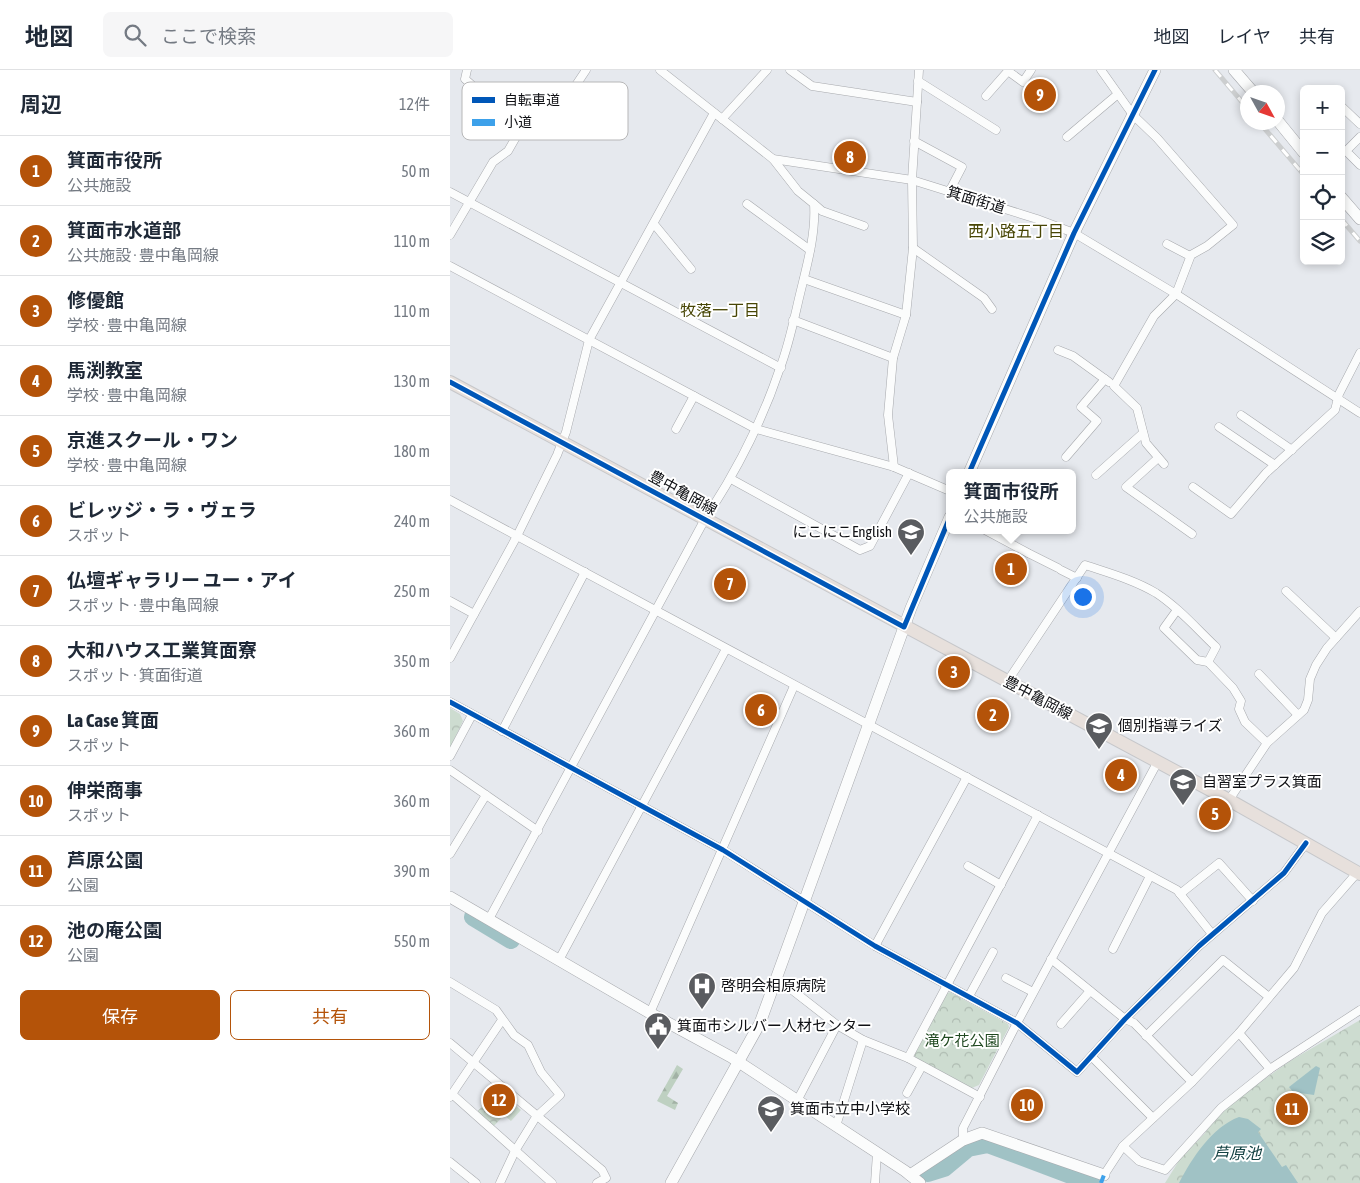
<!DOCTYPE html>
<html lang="ja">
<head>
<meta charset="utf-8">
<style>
  body { margin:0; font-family:"Asap Condensed","Noto Sans JP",sans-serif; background:#f6f6f7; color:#1f2937 }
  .controls { position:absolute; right:15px; top:15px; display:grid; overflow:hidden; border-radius:8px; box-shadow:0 2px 8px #0003 }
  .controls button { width:45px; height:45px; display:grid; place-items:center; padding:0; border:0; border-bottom:1px solid #e0e1e3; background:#fff; color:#1f2937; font:25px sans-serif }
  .compass { position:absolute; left:790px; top:15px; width:45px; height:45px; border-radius:50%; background:#fff; box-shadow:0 2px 8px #0003; rotate:130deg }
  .you { position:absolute; left:632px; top:526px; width:18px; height:18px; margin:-12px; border:4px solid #fff; border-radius:50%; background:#1a73e8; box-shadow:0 0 0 8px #1a73e833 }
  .badge { display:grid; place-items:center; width:32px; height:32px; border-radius:50%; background:#b45309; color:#fff; font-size:16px; font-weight:700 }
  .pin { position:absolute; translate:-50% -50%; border:2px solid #fff; box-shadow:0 1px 5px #0006 }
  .popup { position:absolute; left:496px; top:399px; width:130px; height:65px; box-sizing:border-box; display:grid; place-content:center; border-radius:8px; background:#fff; filter:drop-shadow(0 1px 4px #0005); font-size:16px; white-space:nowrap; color:#747a83 }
  .popup b { font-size:19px; color:#1f2937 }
  .popup::after { content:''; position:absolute; left:50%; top:100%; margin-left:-10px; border:10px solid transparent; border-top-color:#fff }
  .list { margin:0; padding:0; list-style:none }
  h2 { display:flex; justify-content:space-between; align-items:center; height:65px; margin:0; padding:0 20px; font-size:21px }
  h2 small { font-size:16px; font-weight:400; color:#747a83 }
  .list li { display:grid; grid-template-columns:32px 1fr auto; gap:15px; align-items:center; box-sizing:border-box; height:70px; padding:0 20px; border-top:1px solid #e0e1e3 }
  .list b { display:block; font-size:19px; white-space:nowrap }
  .list p { margin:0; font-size:16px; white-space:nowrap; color:#747a83 }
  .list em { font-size:16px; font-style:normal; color:#747a83 }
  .actions { display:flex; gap:10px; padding:15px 20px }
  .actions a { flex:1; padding:11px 0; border:1px solid #b45309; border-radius:8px; text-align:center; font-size:18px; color:#b45309 }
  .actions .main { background:#b45309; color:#fff }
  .icon { flex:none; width:28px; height:28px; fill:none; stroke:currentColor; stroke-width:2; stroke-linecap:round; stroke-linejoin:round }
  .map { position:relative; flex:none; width:910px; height:1113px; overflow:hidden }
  header { display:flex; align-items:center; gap:30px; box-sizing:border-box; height:70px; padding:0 25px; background:#fff; border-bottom:1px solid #e0e1e3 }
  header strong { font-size:24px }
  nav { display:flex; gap:28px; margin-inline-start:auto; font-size:18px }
  .search { width:350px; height:45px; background:#f6f6f7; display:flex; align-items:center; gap:12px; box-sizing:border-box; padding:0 18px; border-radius:8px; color:#747a83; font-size:19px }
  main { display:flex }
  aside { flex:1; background:#fff }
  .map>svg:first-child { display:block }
  .forest { fill:url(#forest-firs) }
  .park { fill:url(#park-crowns) }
  .water { fill:#a0c2c5 }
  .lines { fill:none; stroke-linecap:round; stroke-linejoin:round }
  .river { stroke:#a0c2c5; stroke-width:18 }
  .street-casing { stroke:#a7a9ad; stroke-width:9 }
  .secondary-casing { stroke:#a7a9ad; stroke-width:12 }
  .primary-casing { stroke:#c6c7ca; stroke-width:14 }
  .street { stroke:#fbfcfc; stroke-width:8 }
  .secondary { stroke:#fbfcfc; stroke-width:11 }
  .primary { stroke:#e7e0dc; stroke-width:12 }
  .rail-casing { stroke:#cccecf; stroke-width:5 }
  .rail { stroke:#fff; stroke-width:3; stroke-dasharray:9; stroke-linecap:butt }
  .quiet { stroke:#3da1ea; stroke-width:4; stroke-dasharray:8 4; stroke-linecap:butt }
  .cycleway-casing { stroke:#fff; stroke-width:8 }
  .cycleway { stroke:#0057b8; stroke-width:5 }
  .labels { text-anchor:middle; stroke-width:4; stroke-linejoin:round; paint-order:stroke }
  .street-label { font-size:15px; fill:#0f1014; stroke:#fff }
  .poi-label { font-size:15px; fill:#0f1014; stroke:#fff; text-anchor:start }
  .park-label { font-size:15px; fill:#204921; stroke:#fff }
  .neighbourhood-label { font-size:16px; fill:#484605; stroke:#fff }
  .water-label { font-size:16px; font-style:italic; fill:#144243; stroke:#fff }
  .key { fill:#fff; stroke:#b7b7b8; stroke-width:1 }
  .key-label { font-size:14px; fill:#0f1014 }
</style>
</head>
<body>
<header>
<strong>地図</strong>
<div class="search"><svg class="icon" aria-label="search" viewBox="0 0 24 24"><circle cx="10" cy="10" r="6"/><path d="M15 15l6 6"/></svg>ここで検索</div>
<nav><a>地図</a><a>レイヤ</a><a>共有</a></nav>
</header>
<main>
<aside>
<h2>周辺<small>12件</small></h2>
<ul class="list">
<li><span class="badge">1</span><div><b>箕面市役所</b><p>公共施設</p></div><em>50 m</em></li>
<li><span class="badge">2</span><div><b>箕面市水道部</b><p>公共施設 · 豊中亀岡線</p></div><em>110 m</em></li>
<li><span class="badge">3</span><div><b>修優館</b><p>学校 · 豊中亀岡線</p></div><em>110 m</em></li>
<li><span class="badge">4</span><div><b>馬渕教室</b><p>学校 · 豊中亀岡線</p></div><em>130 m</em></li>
<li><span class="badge">5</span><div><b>京進スクール・ワン</b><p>学校 · 豊中亀岡線</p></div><em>180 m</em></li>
<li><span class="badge">6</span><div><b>ビレッジ・ラ・ヴェラ</b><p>スポット</p></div><em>240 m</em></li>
<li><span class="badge">7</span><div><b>仏壇ギャラリー ユー・アイ</b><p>スポット · 豊中亀岡線</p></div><em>250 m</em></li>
<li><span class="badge">8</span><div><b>大和ハウス工業箕面寮</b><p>スポット · 箕面街道</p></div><em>350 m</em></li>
<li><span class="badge">9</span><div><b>La Case 箕面</b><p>スポット</p></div><em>360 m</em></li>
<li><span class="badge">10</span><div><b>伸栄商事</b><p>スポット</p></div><em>360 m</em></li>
<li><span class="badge">11</span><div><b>芦原公園</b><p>公園</p></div><em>390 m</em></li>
<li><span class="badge">12</span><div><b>池の庵公園</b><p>公園</p></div><em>550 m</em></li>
</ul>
<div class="actions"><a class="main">保存</a><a>共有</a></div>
</aside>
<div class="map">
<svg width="910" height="1113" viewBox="0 0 910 1113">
  <defs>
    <pattern id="forest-firs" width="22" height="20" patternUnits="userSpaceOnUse" patternTransform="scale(1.25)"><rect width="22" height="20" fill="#bed0c1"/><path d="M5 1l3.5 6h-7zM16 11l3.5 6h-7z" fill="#a2b2a5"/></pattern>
    <pattern id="park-crowns" width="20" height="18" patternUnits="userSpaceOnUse" patternTransform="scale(1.25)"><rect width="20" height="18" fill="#cddcd0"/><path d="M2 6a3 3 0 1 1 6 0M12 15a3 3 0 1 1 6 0" fill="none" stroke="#afbcb2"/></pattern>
  </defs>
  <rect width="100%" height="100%" fill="#e6e9ee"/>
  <polygon class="forest" points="227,995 233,999 217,1026 228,1033 225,1040 207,1031"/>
  <g class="park">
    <polygon points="0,638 10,644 13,651 0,678"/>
    <polygon points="500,922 558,954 559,957 529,1015 522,1018 466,989 464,985 496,924"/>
    <polygon points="910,950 910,1113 715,1113 730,1089 755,1063 766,1048 784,1031 840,991"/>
    <polygon points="47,1020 71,1040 61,1051 54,1045 43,1057 27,1042"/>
  </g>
  <g class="water">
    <polygon points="866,996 870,998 864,1025 843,1022 839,1017"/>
    <path d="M789 1047 798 1049 811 1059 808 1062 832 1097 836 1095 848 1113H729C742 1088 762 1057 789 1047Z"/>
  </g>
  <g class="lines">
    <g class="river">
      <polyline points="23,847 61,870"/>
      <polyline points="478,1103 494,1098 518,1078 538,1074 642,1113"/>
    </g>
    <g class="street-casing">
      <g id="street">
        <path d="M17 0 15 9C37 28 68 63 100 54L136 0"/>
        <polyline points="210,0 323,89 462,110 587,149 624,163 726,224 910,343"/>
        <polyline points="340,0 362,16 467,32"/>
        <polyline points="651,0 683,45 707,68 783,155 757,176 741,185 726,224 704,246 664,316 687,338 696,373 714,394"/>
        <polyline points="468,11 546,60"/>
        <polyline points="536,26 558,1 573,12 581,0"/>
        <polyline points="891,36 910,54"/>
        <polyline points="272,49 317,0"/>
        <polyline points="617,67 668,24"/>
        <polyline points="910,67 896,81 910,95"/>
        <polyline points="464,71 512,97 499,122"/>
        <polyline points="0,122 331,298"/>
        <polyline points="297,134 360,180"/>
        <polyline points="364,134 372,141 414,156"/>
        <polyline points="204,154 241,199"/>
        <polyline points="0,165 43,92 58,81 74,53"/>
        <polyline points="717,174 740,186"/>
        <polyline points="463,178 534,228 542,239"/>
        <polyline points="0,196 306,359 444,397 500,421"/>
        <polyline points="354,209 456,245"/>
        <polyline points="343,250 443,288"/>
        <polyline points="608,280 623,286 659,312"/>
        <polyline points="791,345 842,380"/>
        <polyline points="769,357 825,395"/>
        <polyline points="226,359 244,326"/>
        <polyline points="616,387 647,351 631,337 655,309"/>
        <polyline points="708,388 676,417 742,464"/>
        <polyline points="444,397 438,345 443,288 456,245 463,178 462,110 469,0"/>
        <polyline points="646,405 693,363"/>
        <polyline points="281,409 410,480 420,476 459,403"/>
        <polyline points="743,417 781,444 816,403 885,340 889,324 910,283"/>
        <polyline points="0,430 727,820 762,864"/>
        <polyline points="535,460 578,483"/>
        <polyline points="580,484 608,498"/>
        <polyline points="611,500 627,508"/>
        <polyline points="836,521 886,568"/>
        <polyline points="0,531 24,544"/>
        <polyline points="727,540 714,558 747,590 758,592"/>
        <polyline points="0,588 67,466 107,385 116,362 139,270 264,43"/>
        <polyline points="809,604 848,645"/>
        <path d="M557 612 635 495C659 503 684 510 706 523 728 537 747 559 766 577L758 592 783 618 791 631 789 639 795 652 817 673"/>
        <polyline points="0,632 273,780 425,876 567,953 627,1002 675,949 749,876 834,803 856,773"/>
        <polyline points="52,661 135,502"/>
        <polyline points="0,686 22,645"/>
        <polyline points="0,700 88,761"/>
        <polyline points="779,730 817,673 854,640 858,630 860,609 866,595 877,578 910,541"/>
        <polyline points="0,784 36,725"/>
        <polyline points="518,796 551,815"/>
        <polyline points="730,824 769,793 803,831"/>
        <path d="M39 849 255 449C286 402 312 352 330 298 339 275 344 249 350 224 357 195 366 164 364 134L348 121 323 89"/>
        <polyline points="425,876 517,707"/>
        <polyline points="663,879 700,806"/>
        <polyline points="601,889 675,949 684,953 742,1012"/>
        <polyline points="109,890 276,579"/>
        <polyline points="556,908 583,922"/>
        <polyline points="328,909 387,955 413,970 458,988 530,1027"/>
        <polyline points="0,912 46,940 64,965 78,975 91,1002 110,1025 86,1047 65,1081 50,1113"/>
        <polyline points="519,926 543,882"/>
        <polyline points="200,943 344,616"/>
        <polyline points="611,954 640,921"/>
        <polyline points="789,963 820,999"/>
        <polyline points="696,966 773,890 819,927"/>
        <polyline points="0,973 152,1100 156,1108 147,1113"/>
        <polyline points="642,987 703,1048"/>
        <polyline points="458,988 588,745"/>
        <polyline points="457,1023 472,996"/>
        <polyline points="2,1024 102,1113"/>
        <polyline points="0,1027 52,950"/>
        <polyline points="347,1031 387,955"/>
        <polyline points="386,1056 413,970"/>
        <polyline points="513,1070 513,1058 567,953 707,693"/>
        <polyline points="673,1076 689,1091 715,1100 771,1038 820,999 910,940"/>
        <polyline points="0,1092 26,1113"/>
        <polyline points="654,1105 673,1076 742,1012 789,963 844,898 872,843 907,803"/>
        <polyline points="425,1113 427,1083"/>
      </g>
    </g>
    <g class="secondary-casing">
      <g id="secondary">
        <polyline points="784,0 803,22"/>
        <polyline points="828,51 854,83"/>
        <polyline points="891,127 910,149"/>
        <polyline points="519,403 624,163 705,0"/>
        <polyline points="0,827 200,943 281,987 455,1101 470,1113"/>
        <polyline points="460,1105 513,1070 532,1063 654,1105"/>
        <polyline points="221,1113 310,953 461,538 500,447"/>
      </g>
    </g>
    <g class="primary-casing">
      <polyline id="primary" points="0,312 779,730 910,804"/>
    </g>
    <use href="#street" class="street"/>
    <use href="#secondary" class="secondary"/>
    <use href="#primary" class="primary"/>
    <g class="rail-casing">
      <g id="rail">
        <polyline points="765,0 798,39"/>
        <polyline points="809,52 854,105"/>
        <polyline points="891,149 910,171"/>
      </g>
    </g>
    <use href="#rail" class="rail"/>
    <polyline class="quiet" points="651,1113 654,1105"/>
    <g class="cycleway-casing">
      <g id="cycleway">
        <polyline points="0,312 454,557 500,447"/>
        <polyline points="519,403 624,163 705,0"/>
        <polyline points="0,632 273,780 425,876 567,953 627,1002 675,949 749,876 834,803 856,773"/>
      </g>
    </g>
    <use href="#cycleway" class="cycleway"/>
  </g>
  <defs>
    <g id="school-pin" transform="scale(1.4375)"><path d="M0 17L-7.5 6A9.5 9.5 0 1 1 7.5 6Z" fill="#5a5c60" stroke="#fff"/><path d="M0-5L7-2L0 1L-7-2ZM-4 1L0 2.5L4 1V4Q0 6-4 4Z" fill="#fff"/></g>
    <g id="hospital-pin" transform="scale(1.4375)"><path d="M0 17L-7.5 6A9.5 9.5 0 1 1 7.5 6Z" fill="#5a5c60" stroke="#fff"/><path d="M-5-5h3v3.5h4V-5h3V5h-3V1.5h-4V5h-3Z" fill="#fff"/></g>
    <g id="civic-pin" transform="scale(1.4375)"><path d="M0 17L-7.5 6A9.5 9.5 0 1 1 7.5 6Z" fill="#5a5c60" stroke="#fff"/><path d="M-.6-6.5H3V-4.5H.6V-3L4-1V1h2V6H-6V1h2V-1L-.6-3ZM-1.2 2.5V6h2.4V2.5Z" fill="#fff"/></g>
  </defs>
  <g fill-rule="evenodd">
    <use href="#school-pin" x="461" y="462"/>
    <use href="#school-pin" x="649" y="656"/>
    <use href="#school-pin" x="733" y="712"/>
    <use href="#hospital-pin" x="252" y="916"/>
    <use href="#civic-pin" x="208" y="956"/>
    <use href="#school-pin" x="321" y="1039"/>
  </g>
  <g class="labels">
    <g class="street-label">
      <text transform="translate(526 130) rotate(17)" y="5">箕面街道</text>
      <text transform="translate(233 423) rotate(29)" y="5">豊中亀岡線</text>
      <text transform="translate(588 628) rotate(28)" y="5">豊中亀岡線</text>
    </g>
    <g class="poi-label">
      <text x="442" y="467" text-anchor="end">にこにこEnglish</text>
      <text x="668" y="661">個別指導ライズ</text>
      <text x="752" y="717">自習室プラス箕面</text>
      <text x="271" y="921">啓明会相原病院</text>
      <text x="227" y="961">箕面市シルバー人材センター</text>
      <text x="340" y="1044">箕面市立中小学校</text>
    </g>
    <g class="park-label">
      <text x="512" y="976">滝ケ花公園</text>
    </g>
    <g class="neighbourhood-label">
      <text x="566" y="167">西小路五丁目</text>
      <text x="270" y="246">牧落一丁目</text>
    </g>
    <g class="water-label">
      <text x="787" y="1089">芦原池</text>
    </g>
  </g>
  <rect x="12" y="12" width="166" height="58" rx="8" class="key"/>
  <rect x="22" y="27" width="23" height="6" fill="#0057b8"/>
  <rect x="22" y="49" width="23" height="7" fill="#3da1ea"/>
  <g class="key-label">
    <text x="54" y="35">自転車道</text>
    <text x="54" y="57">小道</text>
  </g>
</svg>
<div class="controls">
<button>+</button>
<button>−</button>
<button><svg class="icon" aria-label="locate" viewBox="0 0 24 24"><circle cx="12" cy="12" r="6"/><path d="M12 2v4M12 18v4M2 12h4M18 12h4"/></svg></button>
<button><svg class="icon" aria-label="layers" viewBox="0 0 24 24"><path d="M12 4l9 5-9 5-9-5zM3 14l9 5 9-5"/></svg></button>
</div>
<svg class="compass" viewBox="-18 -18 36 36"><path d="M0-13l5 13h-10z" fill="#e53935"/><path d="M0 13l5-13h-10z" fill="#747a83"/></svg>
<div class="you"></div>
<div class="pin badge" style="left:561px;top:499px">1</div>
<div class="popup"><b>箕面市役所</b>公共施設</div>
<div class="pin badge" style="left:543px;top:645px">2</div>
<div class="pin badge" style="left:504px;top:602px">3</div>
<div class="pin badge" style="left:671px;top:705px">4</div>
<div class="pin badge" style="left:765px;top:744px">5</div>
<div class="pin badge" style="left:311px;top:640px">6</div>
<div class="pin badge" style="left:280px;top:514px">7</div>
<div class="pin badge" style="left:400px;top:87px">8</div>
<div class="pin badge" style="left:590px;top:25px">9</div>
<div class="pin badge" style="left:577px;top:1035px">10</div>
<div class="pin badge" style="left:842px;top:1039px">11</div>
<div class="pin badge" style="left:49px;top:1030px">12</div>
</div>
</main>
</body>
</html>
